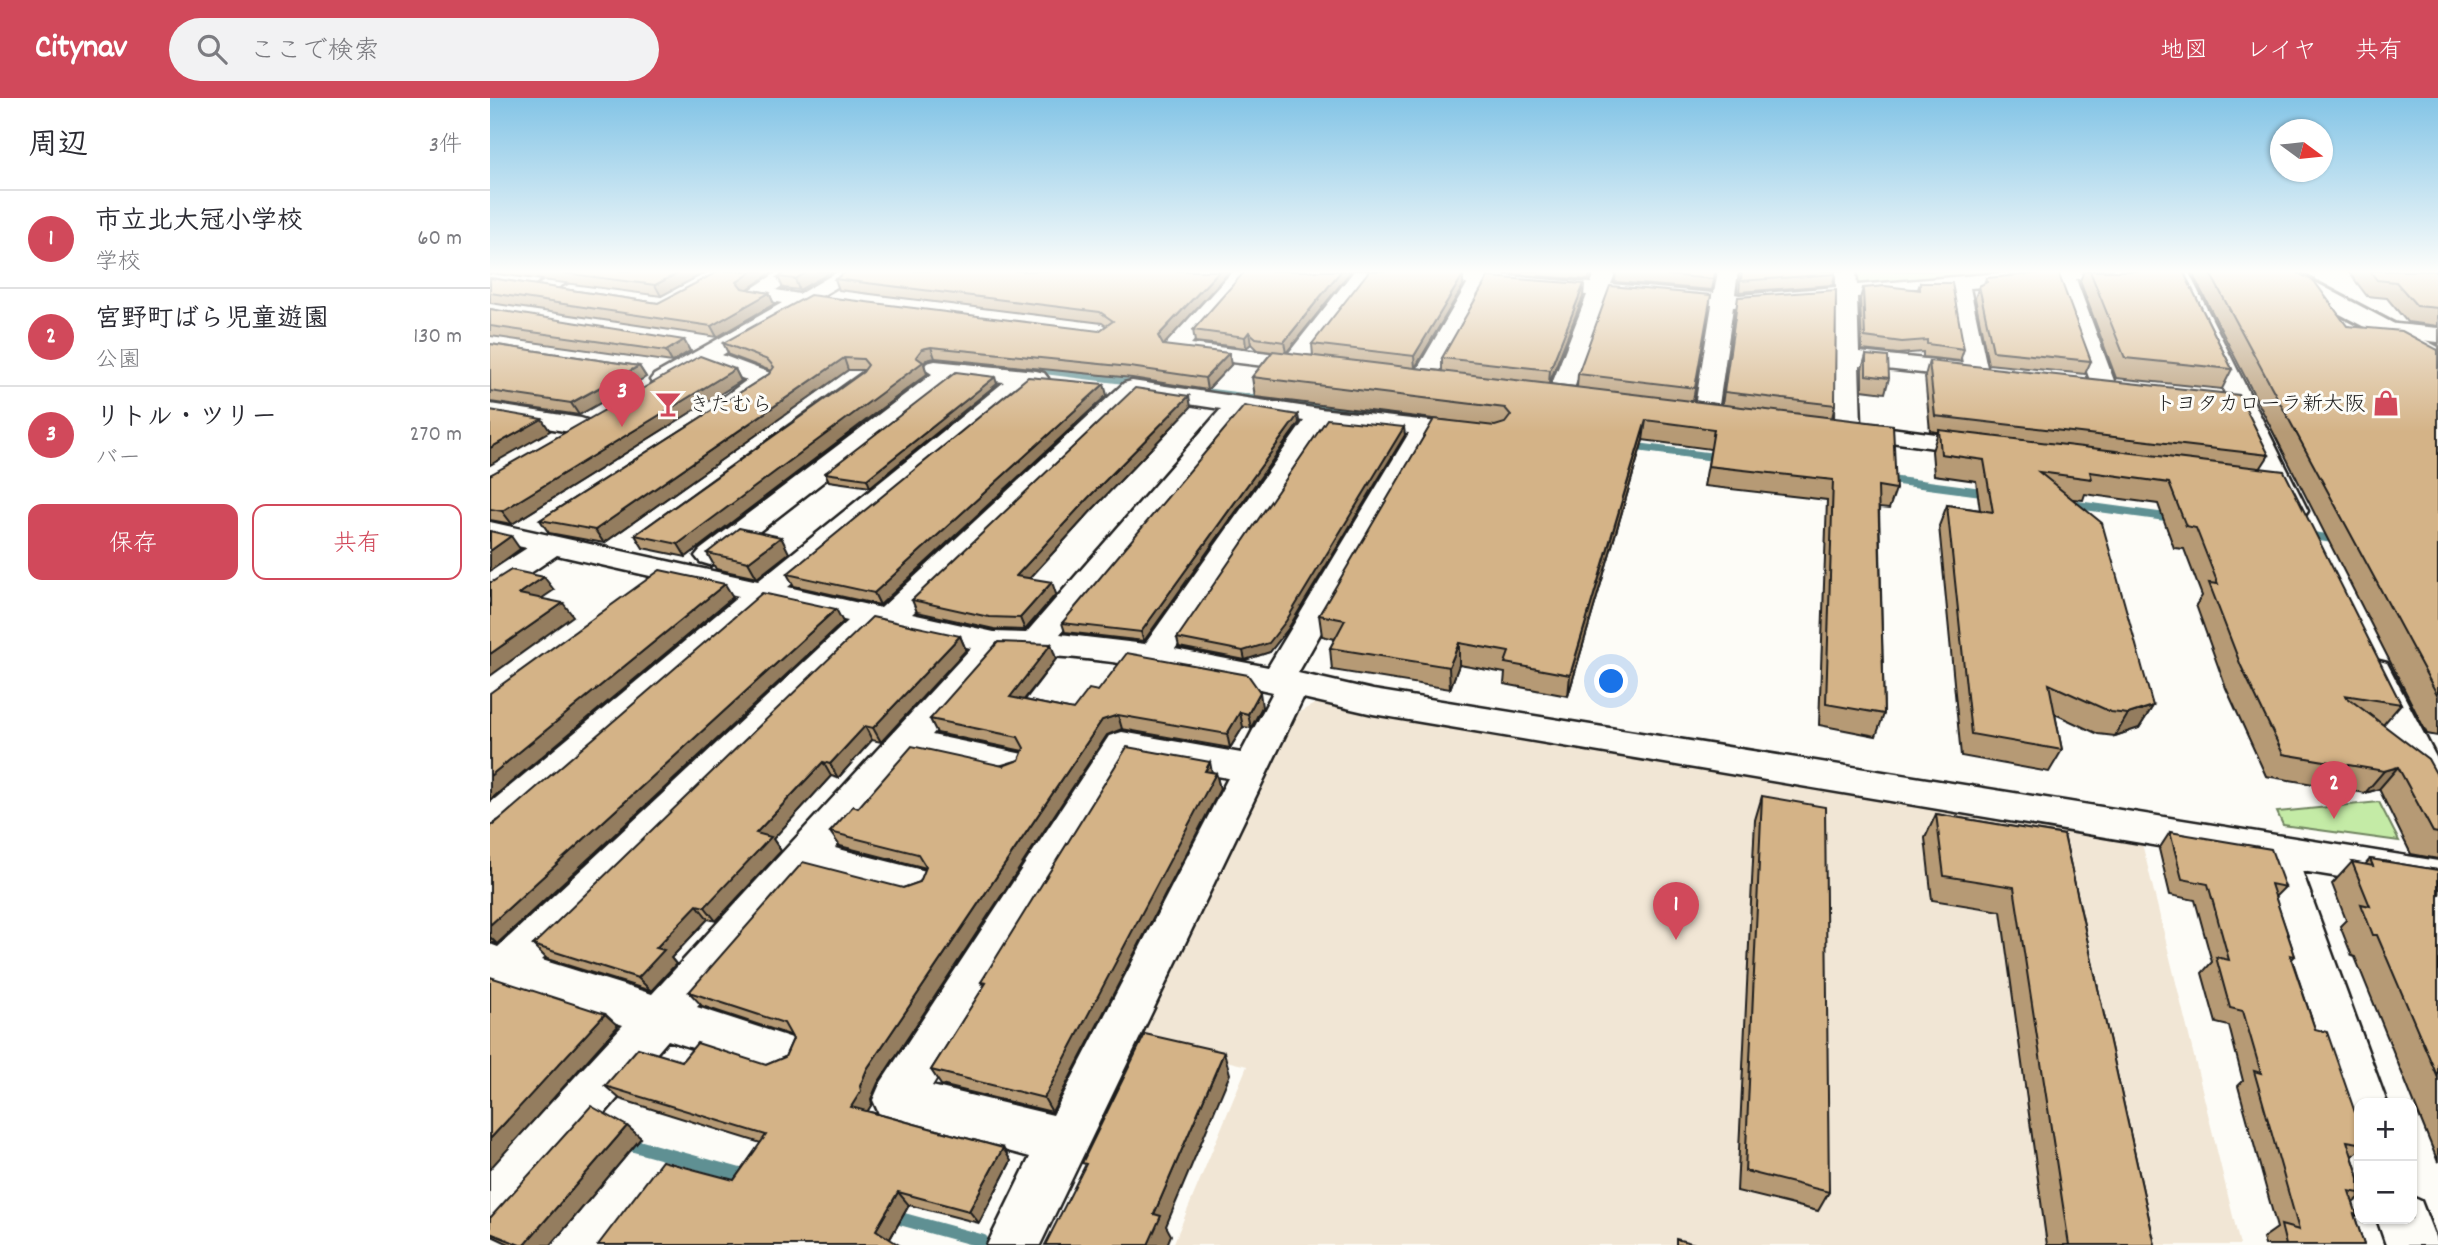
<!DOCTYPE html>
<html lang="ja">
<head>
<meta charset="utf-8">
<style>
  body { margin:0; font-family:Dekko,"Klee One",sans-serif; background:#f2f2f3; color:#2b2b33 }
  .controls { position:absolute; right:21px; bottom:21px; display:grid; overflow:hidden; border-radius:14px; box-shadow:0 2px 5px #0004 }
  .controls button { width:63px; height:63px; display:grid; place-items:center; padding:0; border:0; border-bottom:2px solid #e1e1e2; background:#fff; color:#2b2b33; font:35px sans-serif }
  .compass { position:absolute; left:1780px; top:21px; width:63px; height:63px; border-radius:50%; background:#fff; box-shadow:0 2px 5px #0004; rotate:105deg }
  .you { position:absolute; left:1122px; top:584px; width:24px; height:24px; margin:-18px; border:5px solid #fff; border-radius:50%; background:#1a73e8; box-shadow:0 0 0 10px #1a73e833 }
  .badge { display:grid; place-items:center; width:46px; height:46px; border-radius:50%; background:#d1495b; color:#fff; font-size:23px; font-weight:700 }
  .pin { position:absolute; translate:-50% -58px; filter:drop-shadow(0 2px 4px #0008) }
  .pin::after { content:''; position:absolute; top:37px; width:24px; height:21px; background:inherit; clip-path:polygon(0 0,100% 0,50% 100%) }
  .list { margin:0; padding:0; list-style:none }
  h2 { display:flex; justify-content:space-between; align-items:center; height:91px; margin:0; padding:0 28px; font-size:30px }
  h2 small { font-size:23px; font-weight:400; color:#7c7c81 }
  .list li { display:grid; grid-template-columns:46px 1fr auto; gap:21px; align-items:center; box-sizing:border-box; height:98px; padding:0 28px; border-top:2px solid #e1e1e2 }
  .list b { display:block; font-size:26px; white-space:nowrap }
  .list p { margin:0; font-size:23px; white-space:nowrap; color:#7c7c81 }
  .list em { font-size:23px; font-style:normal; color:#7c7c81 }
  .actions { display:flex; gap:14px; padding:21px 28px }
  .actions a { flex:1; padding:16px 0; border:2px solid #d1495b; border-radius:14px; text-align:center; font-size:24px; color:#d1495b }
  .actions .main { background:#d1495b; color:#fff }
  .icon { flex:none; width:38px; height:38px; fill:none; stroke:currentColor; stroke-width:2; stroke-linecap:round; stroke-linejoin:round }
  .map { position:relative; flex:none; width:1948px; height:1147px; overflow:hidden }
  header { display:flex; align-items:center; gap:42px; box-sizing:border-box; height:98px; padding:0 35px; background:#d1495b; color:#fff }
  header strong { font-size:33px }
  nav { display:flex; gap:38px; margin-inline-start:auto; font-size:24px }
  .search { width:490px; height:63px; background:#f2f2f3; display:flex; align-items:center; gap:18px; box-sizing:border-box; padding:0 24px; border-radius:38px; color:#7c7c81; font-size:26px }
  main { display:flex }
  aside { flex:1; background:#fff }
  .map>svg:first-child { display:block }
  .built { fill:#f1e6d5 }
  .green { fill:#c4eba6; stroke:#708461; stroke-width:2 }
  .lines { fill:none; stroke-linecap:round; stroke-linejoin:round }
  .stream-far2 { stroke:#5f9093; stroke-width:6 }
  .stream-far1 { stroke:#5f9093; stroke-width:8 }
  .stream { stroke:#5f9093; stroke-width:13 }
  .minor-casing { stroke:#1c1c1c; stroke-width:5 }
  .highway-casing { stroke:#1c1c1c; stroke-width:6 }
  .minor { fill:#fdfcf7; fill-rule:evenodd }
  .highway { fill:#fdfcf7; fill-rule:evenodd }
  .wall { fill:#b69a74; stroke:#1c1c1c; stroke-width:2 }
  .shaded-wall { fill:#947d5e; stroke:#1c1c1c; stroke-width:2 }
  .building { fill:#d4b387; stroke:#1c1c1c; stroke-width:2 }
  .labels { text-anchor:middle; stroke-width:6; stroke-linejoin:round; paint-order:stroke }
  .far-poi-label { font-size:21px; fill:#1c1c1c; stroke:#fdfcf7; text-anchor:end }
</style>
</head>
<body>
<header>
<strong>Citynav</strong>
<div class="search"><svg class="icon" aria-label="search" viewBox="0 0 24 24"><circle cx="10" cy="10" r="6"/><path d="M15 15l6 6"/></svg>ここで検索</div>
<nav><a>地図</a><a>レイヤ</a><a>共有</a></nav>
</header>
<main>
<aside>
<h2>周辺<small>3件</small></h2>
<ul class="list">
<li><span class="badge">1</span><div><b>市立北大冠小学校</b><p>学校</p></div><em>60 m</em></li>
<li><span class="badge">2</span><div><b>宮野町ばら児童遊園</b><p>公園</p></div><em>130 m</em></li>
<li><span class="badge">3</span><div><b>リトル・ツリー</b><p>バー</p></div><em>270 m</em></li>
</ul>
<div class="actions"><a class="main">保存</a><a>共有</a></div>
</aside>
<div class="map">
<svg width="1948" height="1147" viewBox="0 0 1948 1147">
  <rect width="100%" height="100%" fill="#fdfcf7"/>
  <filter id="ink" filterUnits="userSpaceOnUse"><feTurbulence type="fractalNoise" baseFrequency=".0143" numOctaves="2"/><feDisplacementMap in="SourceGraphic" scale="14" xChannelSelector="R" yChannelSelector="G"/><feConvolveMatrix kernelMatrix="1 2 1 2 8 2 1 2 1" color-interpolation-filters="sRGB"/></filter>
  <g filter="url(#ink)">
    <polygon class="built" points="828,604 1651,741 1750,1147 683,1147 757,968 648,942 804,617"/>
    <g class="green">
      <polygon points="1361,173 1536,173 1368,188"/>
      <polygon points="1889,704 1909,743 1793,727 1787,714"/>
    </g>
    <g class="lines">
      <polyline class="stream-far2" points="466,262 955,323"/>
      <g class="stream-far1">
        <polyline points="1139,348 1232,360"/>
        <polyline points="1393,381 1499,395"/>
        <polyline points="1580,406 1683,420"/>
        <polyline points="1816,437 1850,442"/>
      </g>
      <g class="stream">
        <polyline points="135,1045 259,1079"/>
        <polyline points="401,1118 492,1143"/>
      </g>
      <g class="minor-casing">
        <g id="minor">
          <polygon points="72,173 99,173 56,196 42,196 39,192"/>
          <path d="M289 173H314L286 192 309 196 349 173H374L232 257 283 276 287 281C277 295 248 312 231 308L228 303 257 282 216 267 180 287H164L160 282 164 277 292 205 258 199 255 195Z"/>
          <polygon points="743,173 764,173 701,246 797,257 864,173 885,173 819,260 830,262 834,267 830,272 822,274 676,256 673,251 676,246"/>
          <path d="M924 173H1005L1003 177 1101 185 1106 173H1126L1121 186 1224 195 1228 173H1248L1245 196 1249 197 1346 189V173H1366L1367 187 1535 173H1621L1611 179 1586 181 1626 288 1622 293H1606L1602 288 1565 183 1480 190 1498 274 1494 279 1486 281 1369 268 1371 326 1498 343 1502 348 1498 353 1489 356 1349 337 1345 332 1346 201 1243 209 1228 314 1225 319H1207L1204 314 1222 207 1117 198 1082 296 1079 301H1061L1058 296 1097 197 996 189 946 280 942 285H926L922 280 977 186 934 179ZM1460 192 1473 265 1369 254 1367 199Z"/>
          <polygon points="1678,173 1698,173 1818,413 1814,419 1804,421 1794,419 1790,413"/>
          <polygon points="1896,225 1948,230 1948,244 1888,237 1885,232 1888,227"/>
          <path d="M445 263 546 273 554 275 558 280 554 285 540 287 298 489 391 510 634 285 642 283 830 311 994 329 998 334 994 339 985 342 943 337 808 575 883 592 1948 763V795L1812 773 1897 1005H1869V1027L1856 1021 1770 765 883 616 813 600 550 1147H497L540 1059 390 1018 383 1002 390 986 619 638 632 634 751 655 783 594C693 574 605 557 513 556L442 637 533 656 538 666 533 676 520 680 423 659 345 750 436 773 442 785 436 797 422 802 322 776 207 909 305 941 312 956 305 971 289 978 178 942 18 1127 0 1134V1071L133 927 0 884V846L8 849 358 523 279 505 14 738 0 742V705L249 498 67 457 11 495 0 497V474L37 450 0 442V424L268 483 514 284 468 279 230 464 220 467 210 464 205 458 210 452 442 276 433 270 437 265ZM647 298 731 311 536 535 504 534 422 516ZM754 314 814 323 655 546 570 536ZM837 326 919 335 778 569 685 551ZM388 530 481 550 162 896 52 862ZM641 662 738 680 563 1017 442 988Z"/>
          <polygon points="0,306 91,320 100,323 104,328 100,333 91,336 0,320"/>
          <polygon points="1885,562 1897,565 1948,663 1948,714 1935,710 1868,573 1873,565"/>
          <polygon points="1922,1099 1931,1103 1948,1147 1896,1147 1887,1121 1922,1121"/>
        </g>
      </g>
      <g class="highway-casing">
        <polygon id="highway" points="1775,173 1804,173 1948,249 1948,268 1778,178"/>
      </g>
      <use href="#minor" class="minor"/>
      <use href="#highway" class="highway"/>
    </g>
    <g class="wall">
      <polygon points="0,173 218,173 171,198 0,175 0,177"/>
      <polygon points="284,173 257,191 279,195 284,206 227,239 0,205 0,180 168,205"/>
      <polygon points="343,173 309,192 293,190 288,179"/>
      <polygon points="740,173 673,247 741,267 717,292 642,280 445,260 436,262 434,266 437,276 196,459 153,450 145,437 374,272 358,272 114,445 59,435 50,422 279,276 281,273 239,257 233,245 609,233 616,228 612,225 349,192 345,181"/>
      <polygon points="861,173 796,255 823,258 822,246 973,188 925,270 952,273 952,260 1093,199 1059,286 1087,289 1088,276 1221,197 1203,303 1232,307 1245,211 1345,307 1342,320 1406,391 1399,411 1389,410 1394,616 1386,638 1329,627 1337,402 1214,388 1221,351 1153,342 1078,598 1014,586 1015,575 969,567 960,591 842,572 840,550 845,541 832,538 829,517 960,323 765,299 762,279 782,254 767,252 761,246 756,250 705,244 703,232"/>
      <polygon points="1006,173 1104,173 1099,182 1007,175"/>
      <polygon points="1126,173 1226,173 1222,192 1125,184"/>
      <polygon points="1251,173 1345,173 1343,187 1249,194"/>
      <polygon points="1594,173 1693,173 1742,271 1732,291 1626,280 1590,183"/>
      <polygon points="1701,173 1804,173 1857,228 1948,252 1948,638 1937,636"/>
      <polygon points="1858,173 1948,173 1948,228 1917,224 1897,200 1877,198"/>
      <polygon points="1496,180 1601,263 1595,276 1498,266 1485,200 1489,188 1494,186"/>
      <polygon points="1430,185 1474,251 1470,263 1433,259 1433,254 1408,256 1372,252 1370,201 1373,190 1428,191"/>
      <polygon points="0,211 200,253 182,264 0,238"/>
      <polygon points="0,246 149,268 156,279 89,317 0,304"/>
      <polygon points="1376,257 1399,280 1395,295 1372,292 1372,271"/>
      <polygon points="1439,263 1779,357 1770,371 1911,606 1893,627 1948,679 1948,761 1921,756 1889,691 1875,695 1776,678 1736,590 1706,507 1712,498 1694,451 1684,450 1668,406 1595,396 1593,402 1582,401 1663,608 1649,630 1625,638 1608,636 1565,616 1572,652 1559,674 1471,658 1449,428 1457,407 1490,412 1486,383 1444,377 1442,353 1448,334 1440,333 1435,278"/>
      <polygon points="245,271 251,283 22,426 0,422 0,377"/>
      <polygon points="507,286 380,389 339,383 335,375"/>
      <polygon points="617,297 390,507 304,488 297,476"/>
      <polygon points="701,309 602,412 540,480 566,496 535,532 504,531 427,514 422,502"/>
      <polygon points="808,317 809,325 654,543 575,534 572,525"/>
      <polygon points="915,337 798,531 780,554 755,562 689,549 687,540"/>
      <polygon points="217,455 299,455 267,480 226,471"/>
      <polygon points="353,524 7,846 0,844 0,727"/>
      <polygon points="470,538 476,552 391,644 382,642 348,680 341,678 283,741 291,753 226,823 218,821 181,860 186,866 161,893 57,861 43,847"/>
      <polygon points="561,546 566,561 535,602 583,612 608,593 772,609 761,630 753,629 740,650 632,631 617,637 388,985 381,1001 382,1006 377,1013 513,1050 521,1063 489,1125 419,1107 400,1141 244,1082 271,1045 130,1001 115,988 192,963 276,967 295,959 303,941 300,937 212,908 199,894 413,790 430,784 436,770 350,748 340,734 368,710 529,662 533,653 447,635 440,621"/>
      <polygon points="722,674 726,675 730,691 562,1014 451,987 441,972 494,889 491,884"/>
      <polygon points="1272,698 1339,1094 1328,1113 1247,1093 1265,722"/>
      <polygon points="1446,716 1574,737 1665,1147 1557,1147 1511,813 1442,802 1435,740"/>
      <polygon points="1680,734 1795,789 1785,799 1805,858 1802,861 1825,931 1869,1026 1869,1053 1862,1058 1869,1080 1869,1100 1863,1105 1867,1117 1865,1119 1874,1147 1775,1147 1773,1140 1787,1130 1748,988 1753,983 1739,928 1726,925 1712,875 1722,864 1705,802 1680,797 1669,751"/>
      <polygon points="1880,761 1948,772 1948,1064 1865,859 1862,858 1850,828 1856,822 1842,786 1862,764 1875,767"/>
      <polygon points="137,1028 151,1040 61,1147 21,1147 0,1137 0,1120"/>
    </g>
    <g class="shaded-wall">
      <polygon points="192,173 218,173 171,198 165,187"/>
      <polygon points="263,173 284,173 252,195 247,184"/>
      <polygon points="319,173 343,173 309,192 305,181"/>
      <polygon points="729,173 740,173 671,250 668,238"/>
      <polygon points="851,173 861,173 796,255 794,244"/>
      <polygon points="1100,173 1104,173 1099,182"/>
      <polygon points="973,177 973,188 925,270 924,258"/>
      <polygon points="1094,186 1093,199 1059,286 1060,272"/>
      <polygon points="279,195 284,206 227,239 221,228"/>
      <polygon points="759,234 761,246 756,250 755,239"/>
      <polygon points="194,242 200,253 182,264 176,253"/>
      <polygon points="441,249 445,260 436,262 434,266 437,276 196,459 188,446 426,259 432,251"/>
      <polygon points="739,255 741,267 717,292 715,280"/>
      <polygon points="354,260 358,272 114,445 105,432"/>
      <polygon points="149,268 156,279 89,317 81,305"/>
      <polygon points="245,271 251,283 22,426 12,413"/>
      <polygon points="505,279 507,286 380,389 377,381"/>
      <polygon points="614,286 617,297 390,507 384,495"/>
      <polygon points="699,298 701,309 602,412 530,491 526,478 598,400"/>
      <polygon points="808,317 809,325 654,543 651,534"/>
      <polygon points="52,321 60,333 0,367 0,350"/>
      <polygon points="1156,322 1153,342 1078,598 1080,577"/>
      <polygon points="914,329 915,337 798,531 780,554 755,562 753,553"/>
      <polygon points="21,438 30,451 0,473 0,453"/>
      <polygon points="291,439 299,455 267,480 258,464"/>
      <polygon points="54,479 64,492 39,509 29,496"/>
      <polygon points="562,484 566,496 535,532 530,520"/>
      <polygon points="235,486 243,499 0,702 0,678"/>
      <polygon points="73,505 83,518 0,578 0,556"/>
      <polygon points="346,511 353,524 7,846 0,839 0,827"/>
      <polygon points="470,538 476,552 391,644 383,630"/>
      <polygon points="969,545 969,567 960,591 959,569"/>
      <polygon points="561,546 566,561 525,613 520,599"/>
      <polygon points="770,594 772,609 761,630 758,616"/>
      <polygon points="1663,608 1649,630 1625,638 1638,616"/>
      <polygon points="750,614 753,629 740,650 737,636"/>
      <polygon points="628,617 632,631 617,637 388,985 381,1001 382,1006 372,1022 361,1009 377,971 612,622"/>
      <polygon points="375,628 382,642 348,680 340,666"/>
      <polygon points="333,664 341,678 283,741 291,753 226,823 215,809 266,735"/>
      <polygon points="720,664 723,680 726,675 730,691 562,1014 554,1000"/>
      <polygon points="1908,669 1889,691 1875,695 1894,673"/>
      <polygon points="207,807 218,821 181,860 186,866 161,893 148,880 166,850"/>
      <polygon points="115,916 128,928 0,1071 0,1041"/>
      <polygon points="734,954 740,976 676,1128 681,1137 677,1147 658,1147 664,1116"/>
      <polygon points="137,1028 151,1040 61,1147 34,1147"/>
      <polygon points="513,1050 521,1063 489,1125 479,1113"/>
      <polygon points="408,1094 419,1107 398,1144 386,1132"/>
    </g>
    <g class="building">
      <polygon points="59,173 192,173 165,187"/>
      <polygon points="229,173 263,173 247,184 252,190 279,195 221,228 0,195 0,180 168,205"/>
      <polygon points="298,173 319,173 305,181 288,179"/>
      <polygon points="358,173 729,173 668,238 673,247 739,255 715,280 640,269 441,249 432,251 426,259 433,264 188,446 145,437 373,274 378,267 373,261 354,260 105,432 50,422 279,276 284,269 278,262 233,245 320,197 609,233 623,223 610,214 345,181"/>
      <polygon points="755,173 851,173 794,244 766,240 759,234 755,239 703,232"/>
      <polygon points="879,173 949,173 973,177 924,258 822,246"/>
      <polygon points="1131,173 1225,173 1224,181"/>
      <polygon points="1252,173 1345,173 1345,176 1251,183"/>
      <polygon points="1600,173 1693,173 1742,271 1635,260"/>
      <polygon points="1719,173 1804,173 1824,183 1857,228 1912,233 1948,252 1948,598"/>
      <polygon points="1880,173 1948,173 1948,210 1927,208 1906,184 1887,182"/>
      <polygon points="1568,174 1601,263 1503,253 1489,188 1497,184 1496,180"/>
      <polygon points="998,179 1094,186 1060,272 952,260"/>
      <polygon points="1430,185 1462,185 1474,251 1437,246 1437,242 1412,244 1375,239 1373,190 1395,188 1430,192"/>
      <polygon points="1120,188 1221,197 1205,290 1088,276"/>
      <polygon points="1346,192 1345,307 1234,294 1248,199"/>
      <polygon points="0,211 194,242 176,253 0,228"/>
      <polygon points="0,246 149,268 81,305 0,293"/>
      <polygon points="783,253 1403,327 1406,391 1388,388 1394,616 1336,606 1343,382 1218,368 1224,331 1156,322 1080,577 1015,565 1019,554 969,545 959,569 840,550 855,522 829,517 944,321 1005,328 1015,325 1021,317 1015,310 762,279"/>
      <polygon points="1376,257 1398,259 1399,280 1376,277"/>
      <polygon points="210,258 245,271 12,413 0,411 0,377"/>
      <polygon points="1439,263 1749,297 1779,357 1445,318"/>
      <polygon points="466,274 505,279 377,381 335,375"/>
      <polygon points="538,279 614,286 384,495 297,476"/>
      <polygon points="645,290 699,298 598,400 526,478 562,484 530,520 499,519 422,502"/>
      <polygon points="754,308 808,317 651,534 572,525"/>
      <polygon points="0,312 52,321 0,350"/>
      <polygon points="837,321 914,329 796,523 779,545 753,553 687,540"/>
      <polygon points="1449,332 1794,373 1911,606 1854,597 1938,661 1948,679 1948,735 1943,734 1908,669 1894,673 1793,656 1751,568 1719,485 1728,486 1706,430 1696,428 1679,385 1600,374 1602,381 1549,374 1612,425 1663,608 1638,616 1621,614 1559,586 1572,652 1481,636 1457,407 1503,414 1494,362 1451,356"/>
      <polygon points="249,430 291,439 258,464 217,455"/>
      <polygon points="0,433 21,438 0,453"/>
      <polygon points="21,472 54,479 29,496 73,505 0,556 0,484 2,484"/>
      <polygon points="170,472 235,486 0,678 0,595"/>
      <polygon points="272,495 346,511 0,827 0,727 3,727"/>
      <polygon points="382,519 470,538 383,630 375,628 340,666 333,664 266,735 281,739 215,809 207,807 166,850 174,852 148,880 43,847"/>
      <polygon points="508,544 561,546 520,599 583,612 599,591 608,593 637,555 758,577 770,594 758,616 750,614 737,636 628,617 612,622 377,971 370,988 371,993 361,1009 513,1050 479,1113 408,1094 386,1132 409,1147 108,1147 172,1063 244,1082 276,1037 115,988 148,950 192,963 207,945 276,967 295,959 303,941 294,925 199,894 313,764 413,790 430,784 436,769 428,756 340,734 363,708 368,710 422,648 513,668 529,662 534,650 528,639 440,621"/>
      <polygon points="637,649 720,664 715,673 726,675 554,1000 441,972 496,885 491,884"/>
      <polygon points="1272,698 1335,709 1339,1094 1255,1073"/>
      <polygon points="1446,716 1574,737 1665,1147 1579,1147 1524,789 1454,778"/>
      <polygon points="1680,734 1781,751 1795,789 1781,786 1805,858 1800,857 1825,931 1837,934 1869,1026 1869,1045 1857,1043 1869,1080 1869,1095 1859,1093 1867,1117 1864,1116 1874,1147 1796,1147 1791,1127 1809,1132 1764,973 1771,975 1753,913 1740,910 1726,859 1739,862 1718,786 1692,781"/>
      <polygon points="1880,761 1948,772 1948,980 1887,837 1883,837 1871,806 1880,808 1862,764 1883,768"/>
      <polygon points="0,879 115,916 0,1041"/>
      <polygon points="655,936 734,954 664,1116 671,1118 658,1147 555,1147 596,1066 592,1065"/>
      <polygon points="101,1008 137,1028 34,1147 30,1147 0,1135 0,1120"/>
      <polygon points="1186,1141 1209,1147 1186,1147"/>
    </g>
  </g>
  <linearGradient id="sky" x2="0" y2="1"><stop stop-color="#83c4e6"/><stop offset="0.52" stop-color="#fefefb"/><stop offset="1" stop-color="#fefefb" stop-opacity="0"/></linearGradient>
  <rect width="1948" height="334" fill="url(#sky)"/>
  <defs>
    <g id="shop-bare" transform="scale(2.1)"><path d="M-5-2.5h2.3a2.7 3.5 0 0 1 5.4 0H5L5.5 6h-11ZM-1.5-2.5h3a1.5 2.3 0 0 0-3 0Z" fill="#d1495b" stroke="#fdfcf7" stroke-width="2.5" paint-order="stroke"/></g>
    <g id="bar-bare" transform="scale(2.1)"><path d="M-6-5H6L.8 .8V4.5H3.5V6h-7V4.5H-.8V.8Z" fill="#d1495b" stroke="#fdfcf7" stroke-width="2.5" paint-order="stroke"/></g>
  </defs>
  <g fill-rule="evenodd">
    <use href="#shop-bare" x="1896" y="305"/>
    <use href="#bar-bare" x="178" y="306"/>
  </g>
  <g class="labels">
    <g class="far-poi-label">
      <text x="1875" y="312">トヨタカローラ新大阪</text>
      <text x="199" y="313" text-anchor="start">きたむら</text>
    </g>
  </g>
</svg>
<div class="controls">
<button>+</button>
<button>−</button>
</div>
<svg class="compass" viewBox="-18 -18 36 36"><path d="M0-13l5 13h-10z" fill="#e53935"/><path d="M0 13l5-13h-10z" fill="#7c7c81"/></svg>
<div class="you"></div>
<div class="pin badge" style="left:1186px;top:842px">1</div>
<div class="pin badge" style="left:1844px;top:721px">2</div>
<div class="pin badge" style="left:132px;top:329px">3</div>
</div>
</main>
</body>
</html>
